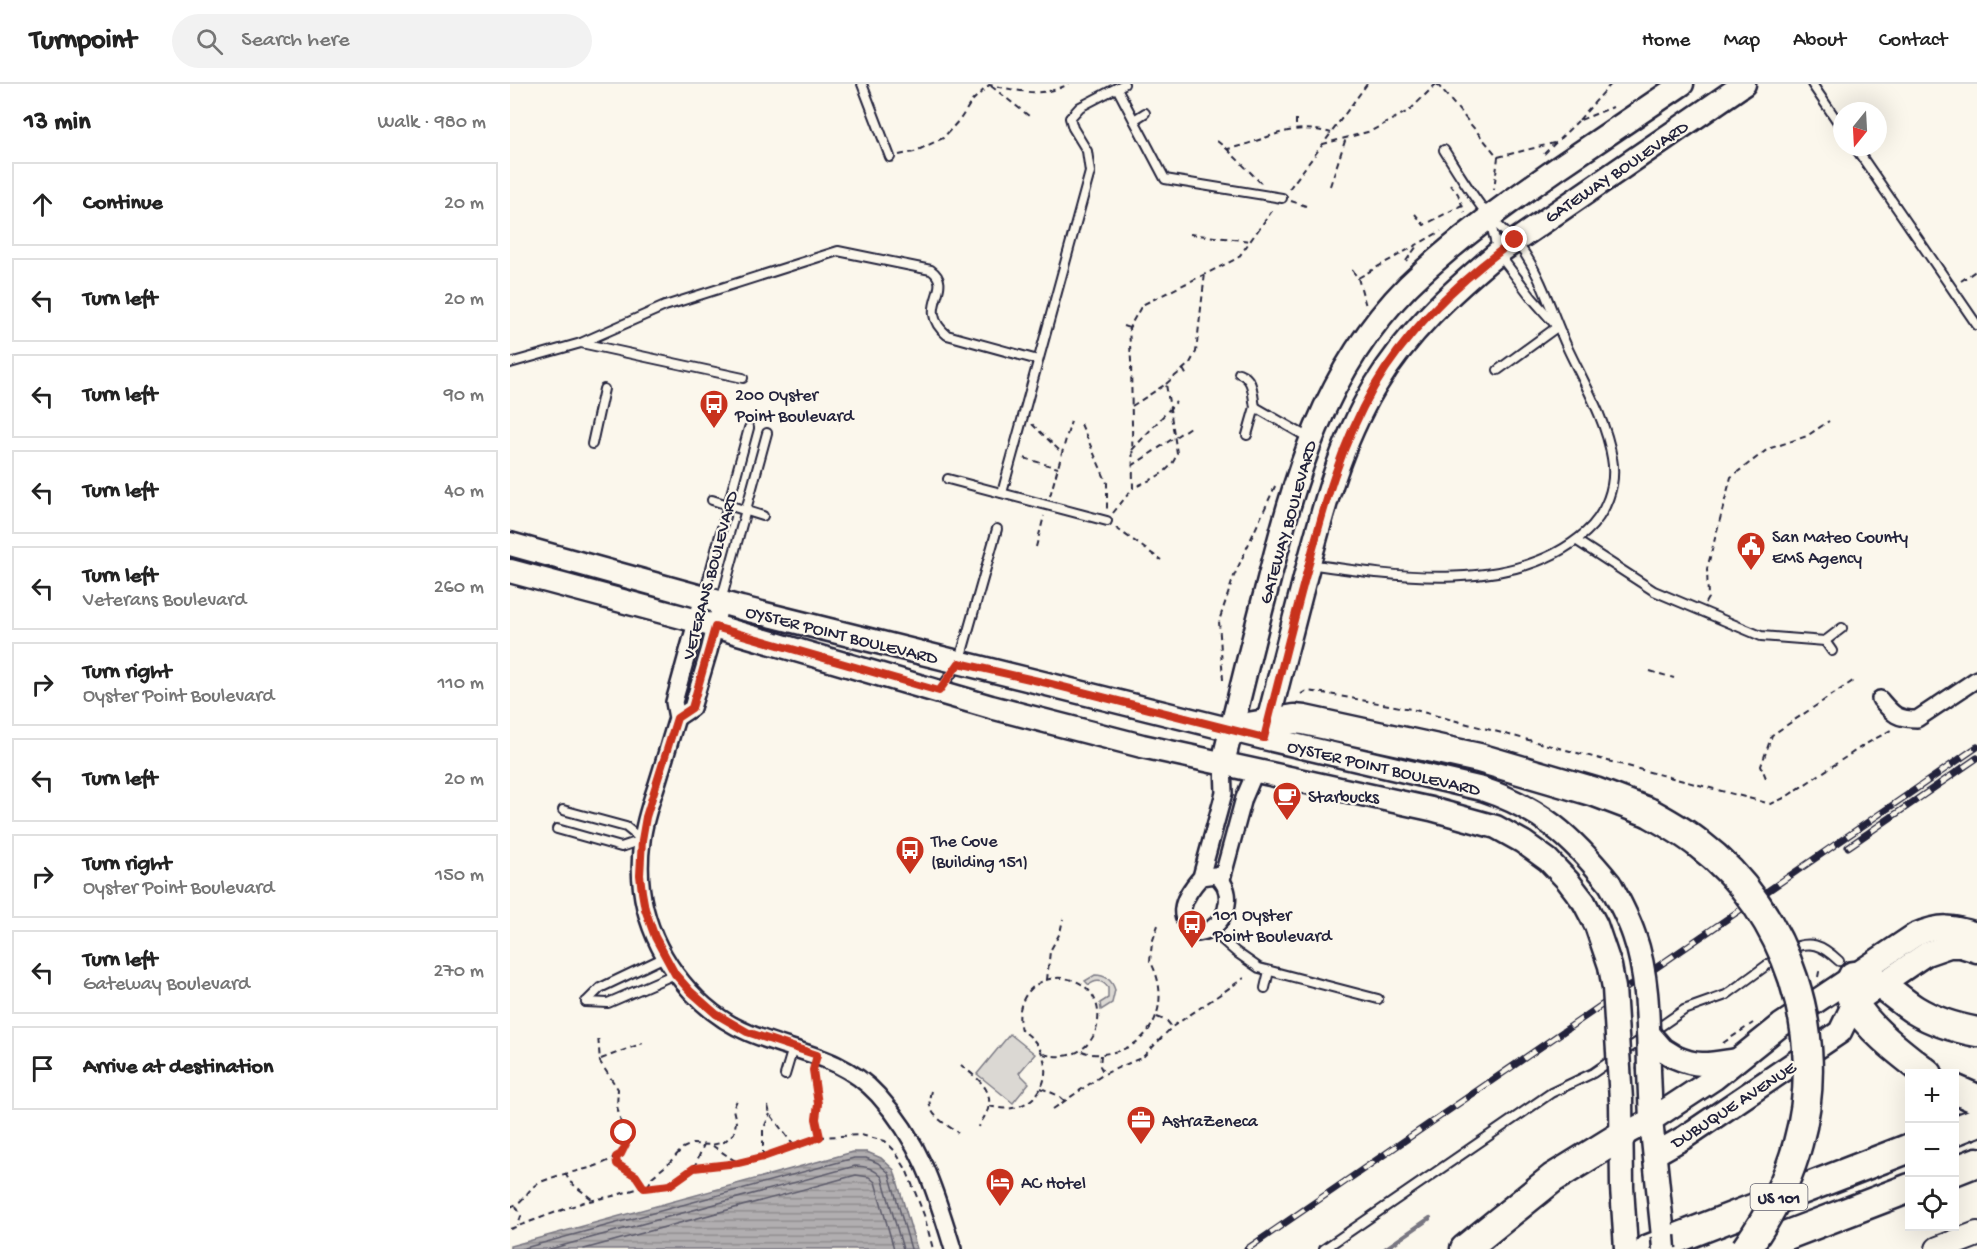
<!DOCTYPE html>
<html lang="en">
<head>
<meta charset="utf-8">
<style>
  body { margin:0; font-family:"Gochi Hand",sans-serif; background:#f2f2f2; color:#222 }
  .controls { position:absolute; right:18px; bottom:18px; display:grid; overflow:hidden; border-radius:0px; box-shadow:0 6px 24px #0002 }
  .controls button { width:54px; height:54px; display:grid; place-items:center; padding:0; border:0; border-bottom:2px solid #e0e0e0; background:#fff; color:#222; font:30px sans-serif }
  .compass { position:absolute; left:1323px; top:18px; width:54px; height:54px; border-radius:50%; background:#fff; box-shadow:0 6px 24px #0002; rotate:198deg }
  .stop { position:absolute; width:18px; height:18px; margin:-14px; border:4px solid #c8321e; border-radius:50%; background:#fff }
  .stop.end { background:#c8321e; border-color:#fff; box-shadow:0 2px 6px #0008 }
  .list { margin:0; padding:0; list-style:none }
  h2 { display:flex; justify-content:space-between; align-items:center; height:78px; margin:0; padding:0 24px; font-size:26px }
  h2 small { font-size:20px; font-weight:400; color:#767676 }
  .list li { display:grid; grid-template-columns:39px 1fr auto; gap:18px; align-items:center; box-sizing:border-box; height:84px; margin:0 12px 12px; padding:0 12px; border:2px solid #e0e0e0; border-radius:0px }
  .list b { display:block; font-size:22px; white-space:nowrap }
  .list p { margin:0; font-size:20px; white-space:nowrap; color:#767676 }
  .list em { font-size:20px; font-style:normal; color:#767676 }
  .icon { flex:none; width:33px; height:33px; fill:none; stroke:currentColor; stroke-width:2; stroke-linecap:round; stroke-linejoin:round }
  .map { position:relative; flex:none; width:1467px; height:1165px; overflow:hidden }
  header { display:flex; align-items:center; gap:36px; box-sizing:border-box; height:84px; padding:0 30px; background:#fff; border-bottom:2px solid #e0e0e0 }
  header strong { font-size:28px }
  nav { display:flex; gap:33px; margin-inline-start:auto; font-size:21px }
  .search { width:420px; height:54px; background:#f2f2f2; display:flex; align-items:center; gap:15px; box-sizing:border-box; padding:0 21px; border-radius:33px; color:#767676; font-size:22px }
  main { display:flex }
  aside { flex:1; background:#fff }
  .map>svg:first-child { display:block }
  .green { fill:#dbd8d3; stroke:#7e7d87; stroke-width:1.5 }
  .water { fill:url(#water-rules); stroke:#787681; stroke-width:1.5 }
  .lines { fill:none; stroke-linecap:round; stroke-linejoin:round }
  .shore { stroke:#5b5a6a; stroke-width:1.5 }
  .stream { stroke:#787681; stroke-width:4.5 }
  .lane-casing { stroke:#22223b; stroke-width:12 }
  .street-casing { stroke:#22223b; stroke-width:20 }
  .secondary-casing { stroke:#22223b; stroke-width:27 }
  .primary-casing { stroke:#22223b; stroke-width:28 }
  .highway-casing { stroke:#22223b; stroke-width:33 }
  .path { stroke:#22223b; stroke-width:2; stroke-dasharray:6 4.5; stroke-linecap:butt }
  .lane { stroke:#fbf7ec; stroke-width:8 }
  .street { stroke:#fbf7ec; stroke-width:15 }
  .secondary { stroke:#fbf7ec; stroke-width:22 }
  .primary { stroke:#fbf7ec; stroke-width:24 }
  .highway { stroke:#fbf7ec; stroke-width:28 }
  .rail-casing { stroke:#22223b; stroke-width:7 }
  .rail { stroke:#fbf7ec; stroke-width:4.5; stroke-dasharray:14; stroke-linecap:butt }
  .secondary-bridge-casing { stroke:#22223b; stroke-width:27; stroke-linecap:butt }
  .highway-bridge-casing { stroke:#22223b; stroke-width:33; stroke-linecap:butt }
  .secondary-bridge { stroke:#fbf7ec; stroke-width:22 }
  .highway-bridge { stroke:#fbf7ec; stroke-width:28 }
  .route { stroke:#c8321e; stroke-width:8 }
  .labels { text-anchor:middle; stroke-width:4.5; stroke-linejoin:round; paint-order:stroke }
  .shield { fill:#fbf7ec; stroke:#636270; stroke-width:1.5 }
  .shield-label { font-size:16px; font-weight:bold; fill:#22223b }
  .street-label { font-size:18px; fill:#22223b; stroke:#fbf7ec }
  .poi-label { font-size:18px; fill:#22223b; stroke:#fbf7ec; text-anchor:start }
</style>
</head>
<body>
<header>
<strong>Turnpoint</strong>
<div class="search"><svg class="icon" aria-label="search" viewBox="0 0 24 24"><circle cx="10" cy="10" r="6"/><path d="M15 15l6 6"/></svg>Search here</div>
<nav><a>Home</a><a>Map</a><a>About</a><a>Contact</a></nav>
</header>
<main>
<aside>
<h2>13 min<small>Walk · 980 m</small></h2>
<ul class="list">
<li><svg class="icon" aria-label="ahead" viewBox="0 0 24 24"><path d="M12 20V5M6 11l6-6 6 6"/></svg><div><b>Continue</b></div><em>20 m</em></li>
<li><svg class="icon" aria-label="left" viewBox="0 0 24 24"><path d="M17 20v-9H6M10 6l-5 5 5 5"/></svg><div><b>Turn left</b></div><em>20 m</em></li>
<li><svg class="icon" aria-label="left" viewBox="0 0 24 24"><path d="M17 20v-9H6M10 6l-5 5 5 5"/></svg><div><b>Turn left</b></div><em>90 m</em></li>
<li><svg class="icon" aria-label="left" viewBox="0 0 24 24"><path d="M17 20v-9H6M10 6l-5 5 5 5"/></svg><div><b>Turn left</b></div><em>40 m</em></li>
<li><svg class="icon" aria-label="left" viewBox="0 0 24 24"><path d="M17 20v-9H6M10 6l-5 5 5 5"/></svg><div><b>Turn left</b><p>Veterans Boulevard</p></div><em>260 m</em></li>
<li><svg class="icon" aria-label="right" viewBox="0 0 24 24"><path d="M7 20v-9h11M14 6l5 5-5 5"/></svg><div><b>Turn right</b><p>Oyster Point Boulevard</p></div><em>110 m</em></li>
<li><svg class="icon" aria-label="left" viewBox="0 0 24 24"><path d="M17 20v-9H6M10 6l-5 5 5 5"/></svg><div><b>Turn left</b></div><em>20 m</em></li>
<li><svg class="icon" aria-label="right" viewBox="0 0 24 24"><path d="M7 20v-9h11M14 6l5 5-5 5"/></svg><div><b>Turn right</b><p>Oyster Point Boulevard</p></div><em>150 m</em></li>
<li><svg class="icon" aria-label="left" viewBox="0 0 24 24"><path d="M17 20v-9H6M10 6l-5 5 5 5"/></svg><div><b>Turn left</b><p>Gateway Boulevard</p></div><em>270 m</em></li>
<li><svg class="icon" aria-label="arrive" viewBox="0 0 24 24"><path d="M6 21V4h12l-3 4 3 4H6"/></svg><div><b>Arrive at destination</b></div></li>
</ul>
</aside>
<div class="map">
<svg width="1467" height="1165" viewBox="0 0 1467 1165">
  <defs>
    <pattern id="water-rules" width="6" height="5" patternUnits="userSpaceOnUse" patternTransform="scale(1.5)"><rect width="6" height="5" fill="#b1aeb0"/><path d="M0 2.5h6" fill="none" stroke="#908d90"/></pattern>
  </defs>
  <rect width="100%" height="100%" fill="#fbf7ec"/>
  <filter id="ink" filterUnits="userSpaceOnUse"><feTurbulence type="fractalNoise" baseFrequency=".0167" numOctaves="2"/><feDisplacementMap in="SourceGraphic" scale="12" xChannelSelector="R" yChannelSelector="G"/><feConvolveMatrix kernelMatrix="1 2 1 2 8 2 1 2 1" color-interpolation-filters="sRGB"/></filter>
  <g filter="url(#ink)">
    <g class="green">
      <path d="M585 891C596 891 602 896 605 906L602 919 591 926 590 919 598 914V904C593 896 586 895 579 901L575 897Z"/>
      <polygon points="500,950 525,970 509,989 519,999 503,1019 467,990"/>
    </g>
    <polygon class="water" points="343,1068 357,1068 371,1074 384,1086 407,1165 0,1165 0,1162"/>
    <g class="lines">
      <g class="shore">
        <polyline points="11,1165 344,1074 356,1074 368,1079 379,1089 401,1165"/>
        <path d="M40 1165 345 1082C357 1082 364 1085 372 1093L393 1165"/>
        <polyline points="74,1165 346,1091 359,1093 365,1098 384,1165"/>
      </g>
      <polyline class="stream" points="875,1165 920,1134"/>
      <g class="lane-casing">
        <g id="lane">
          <polyline points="352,0 380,73"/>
          <polyline points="1302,0 1332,44"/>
          <polyline points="607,4 655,95 772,114"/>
          <polyline points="624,36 635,29"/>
          <polyline points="1345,63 1467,241"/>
          <polyline points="980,136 988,169 1022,214 1044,239"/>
          <polyline points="71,259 233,294"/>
          <path d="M0 279 71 259 155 222 328 167 421 186C446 204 404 223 437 251L528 276"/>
          <polyline points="988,286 1047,243"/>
          <path d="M729 289C744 295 742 308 745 323"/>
          <polyline points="737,351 745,323 799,354"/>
          <polyline points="82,360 94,305"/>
          <polyline points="438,395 597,437"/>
          <polyline points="492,409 580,88 577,67 563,44 560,34 570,23 614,0"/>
          <polyline points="202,416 253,432"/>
          <polyline points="1067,457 1144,507 1251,552 1315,557 1332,544"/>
          <path d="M800 480C886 493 1006 511 1076 448 1096 430 1107 401 1102 374 1096 336 1074 299 1058 265 1043 233 1034 199 1015 170 1004 154 989 144 977 130 961 110 948 88 934 66"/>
          <polyline points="194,510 239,344"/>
          <polyline points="211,517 257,349"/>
          <polyline points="1315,557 1322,567"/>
          <polyline points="430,606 449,579 487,445"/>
          <polyline points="53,726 116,743 132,756"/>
          <polyline points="47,745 111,763 132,756"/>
          <polyline points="701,846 726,868 749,884 868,915"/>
          <path d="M1278 866C1300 855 1312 861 1329 877"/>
          <polyline points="755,904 759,887"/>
          <polyline points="76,918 98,919 165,890"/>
          <polyline points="76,918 90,904 155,873"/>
          <polyline points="275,991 283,964"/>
          <polyline points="814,1165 1041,1009 1083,989 1174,926 1216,911 1268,873"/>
        </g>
      </g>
      <g class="street-casing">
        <g id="street">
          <path d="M193 513 164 618 167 634C160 656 154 678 147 700 141 718 134 737 132 757 129 779 130 803 135 824 148 877 188 928 239 949 286 969 331 971 368 1011 411 1058 425 1106 443 1165"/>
          <path d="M1370 615C1383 630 1386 635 1407 635L1467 595"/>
          <polyline points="167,634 182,624 199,567 211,518"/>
          <path d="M691 793 705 791C724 803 720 832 702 844 698 847 693 848 688 849 661 833 675 811 691 793L714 709 713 679"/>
          <polyline points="712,795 734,714 746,686"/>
        </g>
      </g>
      <g class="secondary-casing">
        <g id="secondary">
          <path d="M0 460 231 524 754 654 972 705C1030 724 1062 753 1100 800"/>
          <polyline points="0,487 187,537 481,623 632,662 921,725 986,743 1013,758 1038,776 1058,797 1074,818"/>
          <path d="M754 653C768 599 782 544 796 490 813 425 830 360 865 302 897 249 941 208 988 169L1234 0"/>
          <path d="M713 679C727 622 741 564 756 507 785 393 813 288 898 202 944 157 995 121 1048 84 1089 56 1131 28 1172 0"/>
          <path d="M1165 973C1190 984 1200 980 1226 976"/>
          <polyline points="1139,986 1141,1036 1153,1152"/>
          <polyline points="1111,1016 1112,1103 1116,1165"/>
          <path d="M1111 1052 1141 1036 1205 994 1271 941 1405 851C1432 840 1440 842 1467 850"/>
          <polyline points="1145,1070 1175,1053 1330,948 1344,919 1416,870 1439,862 1451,862 1467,867"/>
        </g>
      </g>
      <g class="primary-casing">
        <polyline id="primary" points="1428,1165 1467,1150"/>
      </g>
      <g class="highway-casing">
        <g id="highway">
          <polyline points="721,646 784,635 794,636 969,674 1085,708 1138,728"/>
          <path d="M1418 990C1395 972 1358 945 1344 919 1339 911 1340 901 1343 892 1368 892 1384 913 1405 926 1423 937 1446 944 1467 948"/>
          <polyline points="1444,1005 1467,1015"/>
          <polyline points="1444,1047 1467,1038"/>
          <polyline points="1444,1087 1467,1078"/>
          <polyline points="955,1165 1043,1094 1111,1052"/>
          <polyline points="1139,1165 1400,1064"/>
          <polyline points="1241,1165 1400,1104"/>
        </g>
      </g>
      <g class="path">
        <polyline points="857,0 813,60 861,47 900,26 926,0"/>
        <polyline points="927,0 988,73 984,106"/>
        <polyline points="1101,0 1068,37 1103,23"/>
        <polyline points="481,2 519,32"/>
        <polyline points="786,35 786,45"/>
        <path d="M707 57 717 65C758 57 778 37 821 49"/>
        <polyline points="717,65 751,99"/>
        <polyline points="1034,70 1068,37"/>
        <path d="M389 71 404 68 433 54 451 34 462 17 479 1C510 6 529 15 559 0"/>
        <polyline points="988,73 1044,59"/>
        <polyline points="940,100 948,110 955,129"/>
        <polyline points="820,102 836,54"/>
        <polyline points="779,105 813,60"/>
        <polyline points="781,117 796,122"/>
        <polyline points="905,130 914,141 952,121"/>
        <polyline points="680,150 740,157"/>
        <polyline points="896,177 907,162"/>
        <polyline points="842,186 848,194 931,147"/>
        <polyline points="848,194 856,222"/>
        <polyline points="1451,197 1467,186"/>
        <polyline points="613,242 619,244"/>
        <polyline points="673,285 677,292"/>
        <polyline points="656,300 680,279 686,268 695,189"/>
        <path d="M622 322 656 300 667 369C661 390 641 395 623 404"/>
        <polyline points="522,340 552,369"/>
        <polyline points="571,340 597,399 597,425"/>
        <polyline points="622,366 666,318"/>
        <polyline points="514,374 548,384"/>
        <polyline points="622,382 683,341"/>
        <polyline points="540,412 561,337"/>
        <polyline points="603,429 623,404 621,277 619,244 632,221 728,174 764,124"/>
        <polyline points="606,444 651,476"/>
        <polyline points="526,463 534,432"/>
        <polyline points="1195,519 1198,514 1197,485 1221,393 1258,365 1297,352 1319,337"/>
        <polyline points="1140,587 1164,594"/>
        <polyline points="713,596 709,537 724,492 766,400"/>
        <polyline points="791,610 796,607 813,609 901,625 1261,720 1276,713 1354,661 1381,646"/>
        <polyline points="1256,694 1251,682 1262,651 1343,597"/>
        <polyline points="1308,893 1309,888 1313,888"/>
        <polyline points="537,896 540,867 550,849 553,835"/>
        <polyline points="647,933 657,937 662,943"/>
        <polyline points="1213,959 1243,939"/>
        <path d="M572 967C581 971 590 971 599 969 645 962 662 915 640 877L642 859 648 841"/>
        <polyline points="591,971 590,982 594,990"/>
        <polyline points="91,975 133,959"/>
        <path d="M451 981C465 993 484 1004 478 1025 476 1032 471 1037 469 1043"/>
        <polyline points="303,985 308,1020 306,1035 310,1053"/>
        <polyline points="531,1004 549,1012 555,1017"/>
        <path d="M421 1007C414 1030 432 1037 448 1049"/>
        <polyline points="258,1022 260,1030 284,1062"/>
        <path d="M479 1022C488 1024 498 1026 507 1023 545 1011 543 964 511 946 507 931 510 915 522 904 530 897 541 893 552 894 609 899 596 987 533 970"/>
        <polyline points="543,1025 594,990 633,973 662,943 734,894"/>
        <polyline points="203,1062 228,1079"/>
        <polyline points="253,1073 253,1046 260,1030"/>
        <path d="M106 1074C109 1085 117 1085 125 1091 128 1094 131 1100 134 1104"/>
        <polyline points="184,1084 194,1060"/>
        <polyline points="55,1089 60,1098 83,1116"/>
        <polyline points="138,1103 142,1093 158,1080 173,1064 182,1060 202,1061 214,1058 224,1049 226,1038 223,1025 227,1016"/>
        <polyline points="6,1122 11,1132 8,1142"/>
        <path d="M0 1123C14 1119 17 1106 28 1099 32 1097 37 1096 41 1094 66 1085 102 1085 116 1060L107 1022 108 1005 90 978 88 951"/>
        <polyline points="0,1145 74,1118 103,1112 130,1104 160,1101 184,1084 228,1079 253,1073 310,1053 351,1051 375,1057 384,1066 396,1085 414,1131 423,1165"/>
      </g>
      <use href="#lane" class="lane"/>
      <use href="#street" class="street"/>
      <use href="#secondary" class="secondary"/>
      <use href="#primary" class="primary"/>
      <use href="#highway" class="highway"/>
      <g class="rail-casing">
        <g id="rail">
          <polyline points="1338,763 1467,674"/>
          <polyline points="737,1165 1467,663"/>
        </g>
      </g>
      <use href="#rail" class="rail"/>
      <g class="secondary-bridge-casing">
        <g id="secondary-bridge">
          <path d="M1100 800C1109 817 1118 833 1124 851 1139 893 1138 941 1139 986"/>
          <polyline points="1074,818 1086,841 1100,882 1104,904 1111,1016"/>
          <polyline points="1138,949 1152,965 1165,973"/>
          <polyline points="1153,1152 1154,1165"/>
        </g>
      </g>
      <g class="highway-bridge-casing">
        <path id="highway-bridge" d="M1138 728C1156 738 1173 747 1189 760 1278 827 1318 952 1288 1059 1278 1098 1259 1132 1236 1165"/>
      </g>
      <use href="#secondary-bridge" class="secondary-bridge"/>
      <use href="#highway-bridge" class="highway-bridge"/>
    </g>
  </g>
  <g class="lines" filter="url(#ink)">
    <path class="route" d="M114 1049 116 1060 111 1070 106 1073 107 1080 126 1092 134 1104 160 1101 184 1084 228 1079 253 1073 310 1053 306 1035 308 1020 303 986 307 971 237 948 206 930 180 907 165 890 145 853 135 825 132 808 130 791 132 756 136 733 167 634 182 624 205 543 429 607 449 579 537 599 754 654C768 599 782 542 797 487 814 422 830 362 864 303 898 245 950 196 1005 156"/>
  </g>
  <defs>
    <g id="bus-pin" transform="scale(1.5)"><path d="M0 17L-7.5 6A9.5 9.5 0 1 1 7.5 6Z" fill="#c8321e" stroke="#fbf7ec"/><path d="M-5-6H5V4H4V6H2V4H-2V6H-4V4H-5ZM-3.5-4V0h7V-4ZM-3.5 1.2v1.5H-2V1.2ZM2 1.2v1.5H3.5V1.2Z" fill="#fff"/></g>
    <g id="civic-pin" transform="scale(1.5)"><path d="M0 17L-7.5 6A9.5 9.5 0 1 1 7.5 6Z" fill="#c8321e" stroke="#fbf7ec"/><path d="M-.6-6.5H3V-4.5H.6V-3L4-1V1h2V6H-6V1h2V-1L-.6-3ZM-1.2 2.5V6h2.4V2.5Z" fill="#fff"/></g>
    <g id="cafe-pin" transform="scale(1.5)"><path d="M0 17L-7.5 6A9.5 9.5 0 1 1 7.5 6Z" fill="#c8321e" stroke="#fbf7ec"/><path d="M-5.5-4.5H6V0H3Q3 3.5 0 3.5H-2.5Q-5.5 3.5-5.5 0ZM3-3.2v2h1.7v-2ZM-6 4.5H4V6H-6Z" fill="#fff"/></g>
    <g id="office-pin" transform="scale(1.5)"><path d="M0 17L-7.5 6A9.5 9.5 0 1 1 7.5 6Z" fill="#c8321e" stroke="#fbf7ec"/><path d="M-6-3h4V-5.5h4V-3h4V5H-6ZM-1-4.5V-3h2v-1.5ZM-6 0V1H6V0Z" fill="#fff"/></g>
    <g id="hotel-pin" transform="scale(1.5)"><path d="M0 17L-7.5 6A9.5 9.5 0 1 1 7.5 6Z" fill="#c8321e" stroke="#fbf7ec"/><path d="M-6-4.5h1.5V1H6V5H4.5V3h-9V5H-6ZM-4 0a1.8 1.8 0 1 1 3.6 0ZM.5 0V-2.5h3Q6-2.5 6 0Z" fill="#fff"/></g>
  </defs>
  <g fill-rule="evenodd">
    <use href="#bus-pin" x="204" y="320"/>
    <use href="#civic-pin" x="1241" y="462"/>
    <use href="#cafe-pin" x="777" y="712"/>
    <use href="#bus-pin" x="400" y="766"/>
    <use href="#bus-pin" x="682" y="840"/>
    <use href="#office-pin" x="631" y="1036"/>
    <use href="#hotel-pin" x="490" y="1098"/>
  </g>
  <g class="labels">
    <rect class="shield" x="1240.5" y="1100" width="57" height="26" rx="4.5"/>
    <g class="shield-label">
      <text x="1269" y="1119">US 101</text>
    </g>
    <g class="street-label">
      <text transform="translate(1106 87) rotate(-34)" y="6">GATEWAY BOULEVARD</text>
      <text transform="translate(777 438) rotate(-74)" y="6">GATEWAY BOULEVARD</text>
      <text transform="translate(199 491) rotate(-75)" y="6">VETERANS BOULEVARD</text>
      <text transform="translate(332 550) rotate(14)" y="6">OYSTER POINT BOULEVARD</text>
      <text transform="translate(874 683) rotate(13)" y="6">OYSTER POINT BOULEVARD</text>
      <text transform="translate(1223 1020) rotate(-33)" y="6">DUBUQUE AVENUE</text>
    </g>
    <g class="poi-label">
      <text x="225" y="316">200 Oyster<tspan x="225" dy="21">Point Boulevard</tspan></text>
      <text x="1262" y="458">San Mateo County<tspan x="1262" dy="21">EMS Agency</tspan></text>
      <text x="798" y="718">Starbucks</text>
      <text x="421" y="762">The Cove<tspan x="421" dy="21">(Building 151)</tspan></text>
      <text x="703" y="836">101 Oyster<tspan x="703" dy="21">Point Boulevard</tspan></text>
      <text x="652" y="1042">AstraZeneca</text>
      <text x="511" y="1104">AC Hotel</text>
    </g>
  </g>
</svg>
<div class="controls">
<button>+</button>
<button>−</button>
<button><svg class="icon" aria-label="locate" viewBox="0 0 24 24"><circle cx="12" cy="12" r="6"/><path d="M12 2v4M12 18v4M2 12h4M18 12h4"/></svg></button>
</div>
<svg class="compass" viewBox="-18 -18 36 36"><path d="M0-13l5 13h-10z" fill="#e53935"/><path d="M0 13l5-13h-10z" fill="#767676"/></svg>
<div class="stop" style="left:114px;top:1049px"></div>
<div class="stop end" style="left:1005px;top:156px"></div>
</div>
</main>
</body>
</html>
